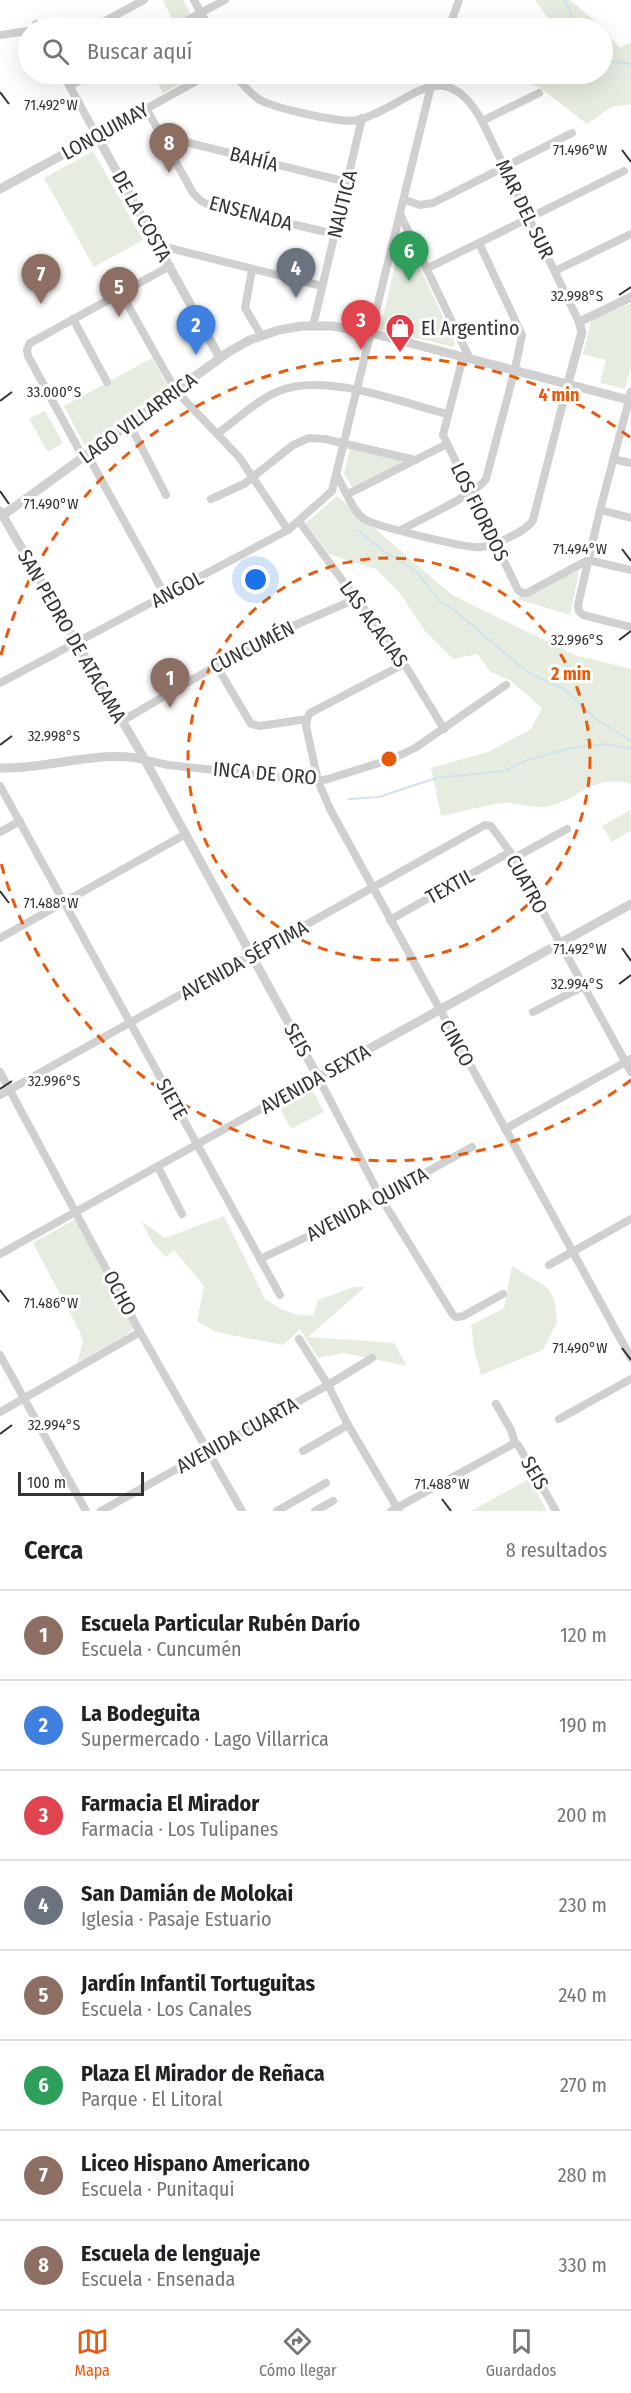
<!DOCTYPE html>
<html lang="es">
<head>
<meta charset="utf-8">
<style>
  body { margin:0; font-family:"Fira Sans Condensed",sans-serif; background:#f2f2f2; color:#202124 }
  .scale { position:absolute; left:18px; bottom:15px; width:126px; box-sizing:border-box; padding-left:6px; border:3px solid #333; border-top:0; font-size:16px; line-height:21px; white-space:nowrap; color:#333; -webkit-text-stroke:4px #fff; paint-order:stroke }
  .you { position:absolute; left:256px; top:580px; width:21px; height:21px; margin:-15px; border:4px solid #fff; border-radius:50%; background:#1a73e8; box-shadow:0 0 0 9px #1a73e833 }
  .badge { display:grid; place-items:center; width:39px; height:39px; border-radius:50%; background:#ea580c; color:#fff; font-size:20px; font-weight:700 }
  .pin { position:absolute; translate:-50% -50px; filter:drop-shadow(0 2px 3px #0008) }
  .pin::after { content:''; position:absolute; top:32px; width:21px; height:18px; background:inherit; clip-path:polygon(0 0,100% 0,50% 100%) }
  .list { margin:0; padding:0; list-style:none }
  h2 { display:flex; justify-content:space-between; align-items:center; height:78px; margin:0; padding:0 24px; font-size:26px }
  h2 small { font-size:20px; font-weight:400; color:#757577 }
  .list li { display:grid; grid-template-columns:39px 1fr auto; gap:18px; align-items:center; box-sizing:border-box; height:90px; padding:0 24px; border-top:2px solid #e0e0e0 }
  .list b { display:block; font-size:22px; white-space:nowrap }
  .list p { margin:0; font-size:20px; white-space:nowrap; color:#757577 }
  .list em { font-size:20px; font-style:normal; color:#757577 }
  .icon { flex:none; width:33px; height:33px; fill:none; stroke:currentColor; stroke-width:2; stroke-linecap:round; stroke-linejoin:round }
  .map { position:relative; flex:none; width:631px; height:1511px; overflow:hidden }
  .search { position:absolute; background:#fff; box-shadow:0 6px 24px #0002; left:18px; right:18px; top:18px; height:66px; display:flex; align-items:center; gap:15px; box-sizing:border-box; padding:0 21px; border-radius:33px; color:#757577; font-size:22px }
  .sheet { height:798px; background:#fff }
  nav { display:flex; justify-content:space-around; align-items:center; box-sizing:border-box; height:84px; border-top:2px solid #e0e0e0; background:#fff; font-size:16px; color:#757577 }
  nav a { display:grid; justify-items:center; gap:3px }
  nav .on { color:#ea580c }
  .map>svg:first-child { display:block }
  .green { fill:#e6ecdf }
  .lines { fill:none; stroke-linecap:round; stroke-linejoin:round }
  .stream { stroke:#cfe2ee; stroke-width:2 }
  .minor { stroke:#d0d0d0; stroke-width:8 }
  .tertiary { stroke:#d0d0d0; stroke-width:9 }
  .ticks { fill:none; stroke:#333; stroke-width:2 }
  .ring { fill:none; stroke:#e8590c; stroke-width:3; stroke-dasharray:10 8 }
  .labels { text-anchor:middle; stroke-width:6; stroke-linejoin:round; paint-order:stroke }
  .street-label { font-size:20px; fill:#333; stroke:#fff }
  .poi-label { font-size:20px; fill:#333; stroke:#fff; text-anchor:start }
  .ticks-label { font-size:15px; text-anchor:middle; fill:#333; stroke:#fff; stroke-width:6; stroke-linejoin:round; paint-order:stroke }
  .centre { fill:#e8590c; stroke:#fff; stroke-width:3 }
  .ring-label { font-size:18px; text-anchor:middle; font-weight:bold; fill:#e8590c; stroke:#fff; stroke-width:6; stroke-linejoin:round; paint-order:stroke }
</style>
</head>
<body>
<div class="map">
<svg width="631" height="1511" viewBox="0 0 631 1511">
  <rect width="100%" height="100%" fill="#fff"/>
  <g class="green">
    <polygon points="165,0 183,0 190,13 174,22 163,1"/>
    <polygon points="535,0 570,0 601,26 620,48 631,42 631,104 611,107 587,124 542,89 516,76 518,74 602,74 602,28 555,28"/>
    <polygon points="153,74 200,74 163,93"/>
    <polygon points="93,151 143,240 94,267 44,178"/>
    <polygon points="403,232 455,342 454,347 380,330"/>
    <polygon points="631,303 631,366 625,389 600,383 606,360 583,354 591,321"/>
    <polygon points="152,358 168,387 85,446 64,406"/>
    <polygon points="45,411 63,443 48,452 29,419"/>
    <polygon points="350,448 405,461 353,489 344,474"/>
    <path d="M337 496 452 595 575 655 631 669V784C594 774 582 797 550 806 534 810 519 802 504 803 488 804 458 813 441 816L431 768 488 752 531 729 542 708 511 681 491 672 477 654 453 659 425 631 399 592 376 569 329 554 306 523Z"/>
    <polygon points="580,566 570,615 517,599"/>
    <polygon points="630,810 631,830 612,842 602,826"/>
    <polygon points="313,1091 324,1112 291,1129 280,1108"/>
    <polygon points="224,1216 265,1299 281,1309 298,1315 313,1315 318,1300 353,1287 365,1287 308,1337 394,1343 407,1366 344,1353 318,1358 300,1329 283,1345 216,1332 197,1321 204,1286 174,1250 166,1257 152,1242 141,1221 165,1238"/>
    <polygon points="74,1220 77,1221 134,1328 126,1335 77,1363 83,1342 80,1332 33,1243"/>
    <polygon points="512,1266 548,1288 555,1301 557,1322 543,1350 481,1375 475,1354 471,1325 504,1308"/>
    <polygon points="529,1479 547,1511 471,1511"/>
  </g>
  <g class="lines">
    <g class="stream">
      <polyline points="564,0 570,10 574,28"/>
      <polyline points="602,60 631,64"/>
      <polyline points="359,531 383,551 416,571 440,602 454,610 519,665 531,674 564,689 596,719 631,741"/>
      <polyline points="349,799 379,797 436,778 504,771 527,760 572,748 607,744 631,749"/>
    </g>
    <g class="minor">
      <polyline points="194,0 209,28"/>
      <polyline points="36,24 39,28"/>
      <polyline points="92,28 144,0"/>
      <polyline points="172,28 225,0"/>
      <polyline points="289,28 296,25"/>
      <polyline points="449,28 459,0"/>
      <polyline points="0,35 28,31"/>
      <polyline points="63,74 97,136 209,74"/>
      <path d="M235 74C242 84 249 93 260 100 275 108 342 124 358 120 410 106 442 50 482 121L579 322"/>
      <polyline points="70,86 91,74"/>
      <polyline points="444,86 448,74"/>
      <polyline points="146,108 193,193 201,201 209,205 335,234"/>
      <polyline points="482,121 539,93"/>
      <polyline points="161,136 347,182"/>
      <polyline points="405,200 420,205 433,203 572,133"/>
      <polyline points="401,216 470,359"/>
      <polyline points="157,245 322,286"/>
      <polyline points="428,268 624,171"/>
      <polyline points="252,270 245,308 261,335"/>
      <polyline points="555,271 631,234"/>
      <polyline points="121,293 176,391 239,457 288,530"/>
      <polyline points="73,319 107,382"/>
      <polyline points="313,326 362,118"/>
      <polyline points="463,357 443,435 518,590 522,593 527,593 588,560 631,570"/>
      <polyline points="631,401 629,400 600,510 578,605 579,611 583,615 631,627"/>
      <polyline points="129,423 166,495"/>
      <path d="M218 433C238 419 257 400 279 391 324 372 400 402 447 414"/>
      <polyline points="87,454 165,595"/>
      <polyline points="83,457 28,356 27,349 30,343 170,266"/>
      <polyline points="613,459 631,463"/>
      <path d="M337 476C345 489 352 510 364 519 375 526 468 549 481 547 494 546 527 531 533 520L568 383"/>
      <polyline points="348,494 447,444"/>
      <polyline points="211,499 244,484 293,445 309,438 325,439 415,460"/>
      <polyline points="600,510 631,518"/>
      <polyline points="299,521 356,599 388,637 444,729"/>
      <path d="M401 530C419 520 476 494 486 479L515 369 522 335 479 243"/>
      <polyline points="216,665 251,724 260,726 307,719 310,713 404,664"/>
      <polyline points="0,683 288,530 332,491 434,74"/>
      <polyline points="307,719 306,726 318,781 330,809 631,1358"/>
      <polyline points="122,721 260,640 356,599"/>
      <polyline points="145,760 168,765 318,781 328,779 392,759 415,748 506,685"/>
      <polyline points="0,786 280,1295"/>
      <polyline points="0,832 20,821"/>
      <polyline points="514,858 567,829"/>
      <polyline points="390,920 510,852"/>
      <polyline points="0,938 184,835"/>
      <polyline points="533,1012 584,986"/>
      <polyline points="0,1072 140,1332 242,1511"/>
      <polyline points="0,1095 485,825 491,826 510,852 631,1072"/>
      <polyline points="505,1129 631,1059"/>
      <polyline points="158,1167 182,1214"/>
      <polyline points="0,1254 318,1077 381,1198 453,1315 456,1317 463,1316 503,1294"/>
      <polyline points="260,1259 317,1232 472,1147"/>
      <polyline points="549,1265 631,1219"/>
      <polyline points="299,1339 328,1385 348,1425 399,1511"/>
      <polyline points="0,1355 86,1511"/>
      <polyline points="496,1404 511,1430 515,1443 518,1445 556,1511"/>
      <polyline points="0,1412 140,1332"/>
      <polyline points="559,1419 631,1379"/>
      <polyline points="303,1451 348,1425"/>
      <polyline points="101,1511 328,1385 372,1358"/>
      <polyline points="277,1511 326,1483"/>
      <polyline points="315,1511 333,1501"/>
      <polyline points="391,1511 515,1443"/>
    </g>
    <g class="tertiary">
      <polyline points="0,189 97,136 220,358"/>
      <polyline points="568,383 582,332 579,322 631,297"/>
      <polyline points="0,511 145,760 318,1077 631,904"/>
      <polyline points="2,516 230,351 250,340 279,330 302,326 332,326 371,333 629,400 631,392"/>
      <path d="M0 768C42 770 107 748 145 760"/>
    </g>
  </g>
  <path class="ticks" d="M0 92 9 104M622 150 631 162M619 295 631 287M0 401 12 392M0 491 9 504M622 549 631 561M619 640 631 631M0 745 12 736M0 891 9 903M622 948 631 961M619 984 631 975M0 1089 12 1081M0 1290 9 1302M622 1348 631 1360M0 1434 12 1425M442 1499 451 1511"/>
  <g class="ring">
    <circle cx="389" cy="759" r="201"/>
    <path d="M631 1080A402 402 0 0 1 1 863M1 655A402 402 0 0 1 631 438"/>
  </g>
  <defs>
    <g id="shop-pin" transform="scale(1.5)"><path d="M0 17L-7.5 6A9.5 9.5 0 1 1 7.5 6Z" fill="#e63946" stroke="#fff"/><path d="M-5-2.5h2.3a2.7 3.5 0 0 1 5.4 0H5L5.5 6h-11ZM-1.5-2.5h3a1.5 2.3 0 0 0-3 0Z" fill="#fff"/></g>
  </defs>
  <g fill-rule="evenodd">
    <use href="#shop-pin" x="400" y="328"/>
  </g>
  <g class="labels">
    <g class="street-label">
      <text transform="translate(105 131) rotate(-29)" y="7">LONQUIMAY</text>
      <text transform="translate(254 159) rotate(14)" y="7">BAHÍA</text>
      <text transform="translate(342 204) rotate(-76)" y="7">NAUTICA</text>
      <text transform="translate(525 209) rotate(64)" y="7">MAR DEL SUR</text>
      <text transform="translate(251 213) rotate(15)" y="7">ENSENADA</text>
      <text transform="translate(142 216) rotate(61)" y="7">DE LA COSTA</text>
      <text transform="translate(138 418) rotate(-36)" y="7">LAGO VILLARRICA</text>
      <text transform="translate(480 512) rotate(64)" y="7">LOS FIORDOS</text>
      <text transform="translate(177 589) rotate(-28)" y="7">ANGOL</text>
      <text transform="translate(374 624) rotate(54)" y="7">LAS ACACIAS</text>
      <text transform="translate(72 636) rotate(60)" y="7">SAN PEDRO DE ATACAMA</text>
      <text transform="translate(252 647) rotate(-27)" y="7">CUNCUMÉN</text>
      <text transform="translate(265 773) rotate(5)" y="7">INCA DE ORO</text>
      <text transform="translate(527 884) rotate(61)" y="7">CUATRO</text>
      <text transform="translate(450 886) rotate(-29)" y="7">TEXTIL</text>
      <text transform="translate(244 960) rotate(-29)" y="7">AVENIDA SÉPTIMA</text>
      <text transform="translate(298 1040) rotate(61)" y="7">SEIS</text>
      <text transform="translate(457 1043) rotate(61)" y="7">CINCO</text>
      <text transform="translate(315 1079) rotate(-29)" y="7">AVENIDA SEXTA</text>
      <text transform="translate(172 1099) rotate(61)" y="7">SIETE</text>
      <text transform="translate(367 1204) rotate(-28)" y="7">AVENIDA QUINTA</text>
      <text transform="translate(120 1293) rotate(62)" y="7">OCHO</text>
      <text transform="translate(237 1435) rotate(-29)" y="7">AVENIDA CUARTA</text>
      <text transform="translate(535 1473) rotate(60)" y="7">SEIS</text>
    </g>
    <g class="poi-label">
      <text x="421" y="335">El Argentino</text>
    </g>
  </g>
  <g class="ticks-label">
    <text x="51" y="110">71.492°W</text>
    <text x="580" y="155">71.496°W</text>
    <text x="577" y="301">32.998°S</text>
    <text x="54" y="397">33.000°S</text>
    <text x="51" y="509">71.490°W</text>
    <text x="580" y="554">71.494°W</text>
    <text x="577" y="645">32.996°S</text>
    <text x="54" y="741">32.998°S</text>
    <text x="51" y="908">71.488°W</text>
    <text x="580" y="954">71.492°W</text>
    <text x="577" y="989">32.994°S</text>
    <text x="54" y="1086">32.996°S</text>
    <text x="51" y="1308">71.486°W</text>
    <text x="580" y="1353">71.490°W</text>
    <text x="54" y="1430">32.994°S</text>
    <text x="442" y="1489">71.488°W</text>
  </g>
  <circle cx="389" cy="759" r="9" class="centre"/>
  <g class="ring-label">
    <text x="559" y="401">4 min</text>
    <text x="571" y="680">2 min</text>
  </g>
</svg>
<div class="scale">100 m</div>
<div class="you"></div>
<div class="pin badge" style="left:170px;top:708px;background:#8d6e63">1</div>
<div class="pin badge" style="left:196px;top:355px;background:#3f7fe0">2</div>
<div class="pin badge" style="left:361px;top:350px;background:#e0444e">3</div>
<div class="pin badge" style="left:296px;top:298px;background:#6b7280">4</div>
<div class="pin badge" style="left:119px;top:317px;background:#8d6e63">5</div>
<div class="pin badge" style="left:409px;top:281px;background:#2e9e5b">6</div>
<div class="pin badge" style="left:41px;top:304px;background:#8d6e63">7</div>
<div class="pin badge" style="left:169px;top:173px;background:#8d6e63">8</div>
<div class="search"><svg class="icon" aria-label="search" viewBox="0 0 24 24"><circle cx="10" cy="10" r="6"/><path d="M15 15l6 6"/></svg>Buscar aquí</div>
</div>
<section class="sheet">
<h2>Cerca<small>8 resultados</small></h2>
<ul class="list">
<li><span class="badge" style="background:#8d6e63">1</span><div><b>Escuela Particular Rubén Darío</b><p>Escuela · Cuncumén</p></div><em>120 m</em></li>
<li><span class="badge" style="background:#3f7fe0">2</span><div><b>La Bodeguita</b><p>Supermercado · Lago Villarrica</p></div><em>190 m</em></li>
<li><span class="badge" style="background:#e0444e">3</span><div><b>Farmacia El Mirador</b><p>Farmacia · Los Tulipanes</p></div><em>200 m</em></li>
<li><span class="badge" style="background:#6b7280">4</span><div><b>San Damián de Molokai</b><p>Iglesia · Pasaje Estuario</p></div><em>230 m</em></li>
<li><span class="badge" style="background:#8d6e63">5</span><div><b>Jardín Infantil Tortuguitas</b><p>Escuela · Los Canales</p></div><em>240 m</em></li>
<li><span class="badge" style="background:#2e9e5b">6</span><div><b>Plaza El Mirador de Reñaca</b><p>Parque · El Litoral</p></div><em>270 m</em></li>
<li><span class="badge" style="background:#8d6e63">7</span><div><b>Liceo Hispano Americano</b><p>Escuela · Punitaqui</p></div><em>280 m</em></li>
<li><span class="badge" style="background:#8d6e63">8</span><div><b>Escuela de lenguaje</b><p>Escuela · Ensenada</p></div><em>330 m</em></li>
</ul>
</section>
<nav>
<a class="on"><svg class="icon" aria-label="map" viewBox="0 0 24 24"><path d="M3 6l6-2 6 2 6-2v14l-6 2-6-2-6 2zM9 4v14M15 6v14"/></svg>Mapa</a>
<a><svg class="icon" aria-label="directions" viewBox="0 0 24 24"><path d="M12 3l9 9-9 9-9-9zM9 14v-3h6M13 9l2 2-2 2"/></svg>Cómo llegar</a>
<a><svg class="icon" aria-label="saved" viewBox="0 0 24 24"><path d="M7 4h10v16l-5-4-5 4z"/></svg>Guardados</a>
</nav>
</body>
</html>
